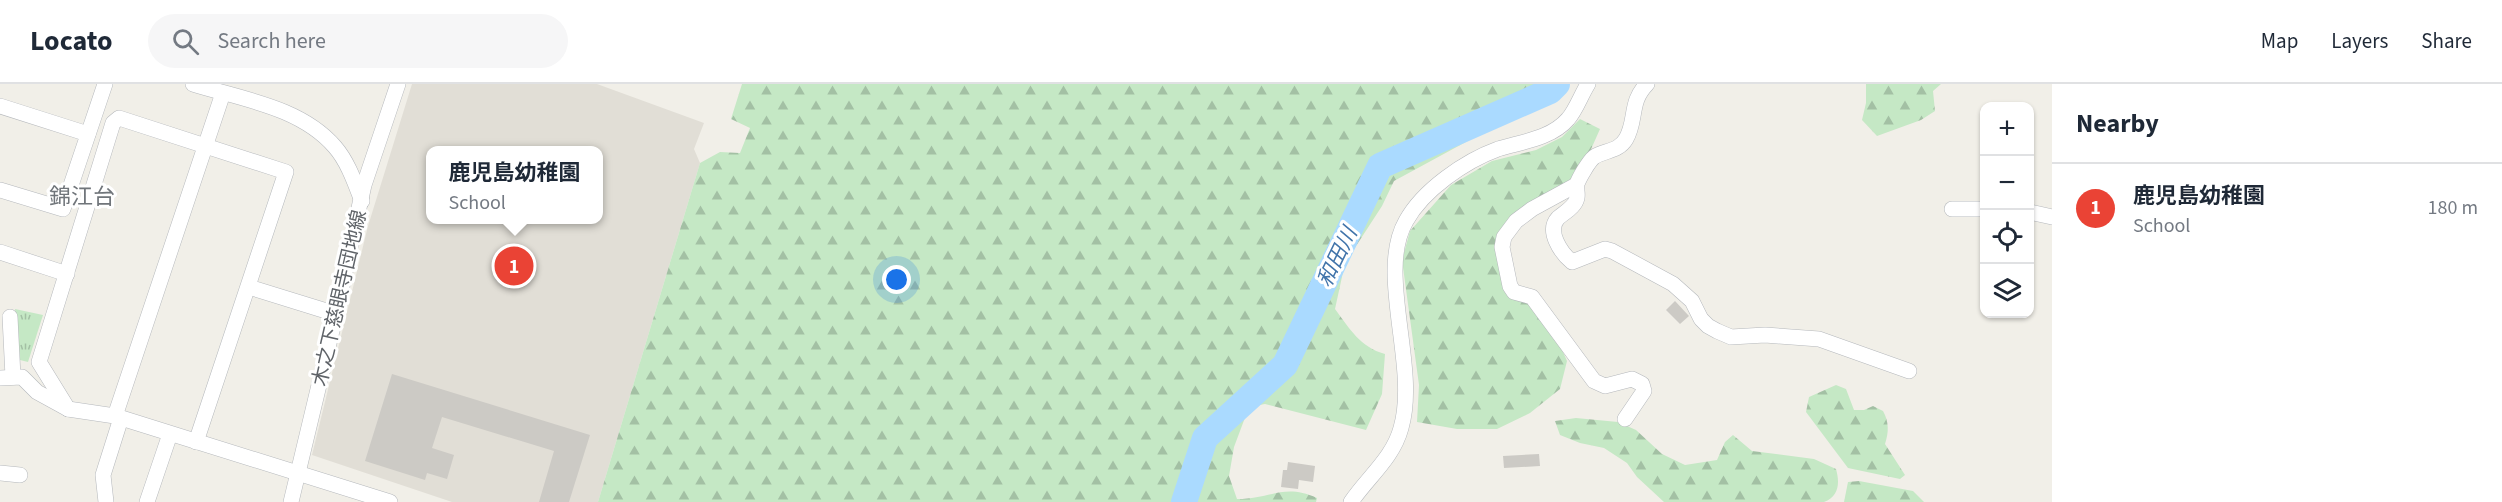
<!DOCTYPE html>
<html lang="en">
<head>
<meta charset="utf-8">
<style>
  body { margin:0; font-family:"Source Sans 3","Noto Sans JP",sans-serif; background:#f6f6f7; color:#1f2937 }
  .controls { position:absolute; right:18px; top:18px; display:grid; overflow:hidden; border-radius:12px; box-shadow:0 2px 4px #0004 }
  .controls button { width:54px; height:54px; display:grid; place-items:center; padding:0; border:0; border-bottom:2px solid #e0e1e3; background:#fff; color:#1f2937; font:30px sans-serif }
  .you { position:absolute; left:897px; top:196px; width:21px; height:21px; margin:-15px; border:4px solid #fff; border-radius:50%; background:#1a73e8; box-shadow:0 0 0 9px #1a73e833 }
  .badge { display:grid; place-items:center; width:39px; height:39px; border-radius:50%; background:#ea4335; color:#fff; font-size:20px; font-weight:700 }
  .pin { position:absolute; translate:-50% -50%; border:3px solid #fff; box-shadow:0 2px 6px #0006 }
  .popup { position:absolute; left:426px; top:62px; width:177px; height:78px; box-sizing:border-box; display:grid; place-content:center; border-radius:12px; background:#fff; filter:drop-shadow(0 2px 4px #0005); font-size:20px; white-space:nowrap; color:#747a83 }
  .popup b { font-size:22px; color:#1f2937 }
  .popup::after { content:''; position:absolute; left:50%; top:100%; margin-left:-12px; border:12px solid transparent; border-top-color:#fff }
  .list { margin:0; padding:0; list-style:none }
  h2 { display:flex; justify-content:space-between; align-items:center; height:78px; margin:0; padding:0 24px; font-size:26px }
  h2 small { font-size:20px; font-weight:400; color:#747a83 }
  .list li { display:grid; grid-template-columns:39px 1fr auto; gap:18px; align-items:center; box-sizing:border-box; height:90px; padding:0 24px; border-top:2px solid #e0e1e3 }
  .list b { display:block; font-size:22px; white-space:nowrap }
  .list p { margin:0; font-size:20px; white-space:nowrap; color:#747a83 }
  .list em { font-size:20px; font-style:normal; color:#747a83 }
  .icon { flex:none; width:33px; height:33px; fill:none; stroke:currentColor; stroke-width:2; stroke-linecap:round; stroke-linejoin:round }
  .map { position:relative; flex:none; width:2052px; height:418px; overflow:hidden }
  header { display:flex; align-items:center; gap:36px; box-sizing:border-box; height:84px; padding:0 30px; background:#fff; border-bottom:2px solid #e0e1e3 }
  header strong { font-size:28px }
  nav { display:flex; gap:33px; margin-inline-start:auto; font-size:21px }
  .search { width:420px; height:54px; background:#f6f6f7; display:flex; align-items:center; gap:15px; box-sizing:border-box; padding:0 21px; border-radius:33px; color:#747a83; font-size:22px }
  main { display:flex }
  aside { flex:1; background:#fff }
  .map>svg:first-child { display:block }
  .education { fill:#e1ded6; fill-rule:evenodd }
  .forest { fill:url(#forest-firs) }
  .park { fill:url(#park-tufts) }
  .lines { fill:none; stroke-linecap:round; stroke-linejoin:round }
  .river { stroke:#aadaff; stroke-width:26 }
  .building { fill:#cccac5 }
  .minor-casing { stroke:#b5b8bc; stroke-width:16 }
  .minor { stroke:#fff; stroke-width:15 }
  .labels { text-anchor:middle; stroke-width:6; stroke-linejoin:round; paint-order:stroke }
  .street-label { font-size:20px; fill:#5f6368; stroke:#fff }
  .water-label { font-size:21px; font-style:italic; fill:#4174aa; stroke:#fff }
  .quarter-label { font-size:22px; fill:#70757a; stroke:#fff }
</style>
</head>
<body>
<header>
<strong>Locato</strong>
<div class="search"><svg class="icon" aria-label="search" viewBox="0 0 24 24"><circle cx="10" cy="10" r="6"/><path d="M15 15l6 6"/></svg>Search here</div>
<nav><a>Map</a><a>Layers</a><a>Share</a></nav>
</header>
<main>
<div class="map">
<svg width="2052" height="418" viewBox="0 0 2052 418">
  <defs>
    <pattern id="forest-firs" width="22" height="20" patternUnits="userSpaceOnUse" patternTransform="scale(1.5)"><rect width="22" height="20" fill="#c5e8c5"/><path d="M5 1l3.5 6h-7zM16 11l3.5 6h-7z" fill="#a3c0a4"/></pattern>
    <pattern id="park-tufts" width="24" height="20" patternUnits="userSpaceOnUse" patternTransform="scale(1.5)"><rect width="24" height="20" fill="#c5e8c5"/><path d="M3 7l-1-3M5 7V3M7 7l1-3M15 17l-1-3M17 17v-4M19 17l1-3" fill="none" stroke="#a3c0a4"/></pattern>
  </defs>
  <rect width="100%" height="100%" fill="#f1efe8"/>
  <path class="education" d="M412 0H597L704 39 694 65 700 79 598 418H452L312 371 368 142ZM430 66H598V136H430Z"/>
  <g class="forest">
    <path d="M742 0H1566L1544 22 1499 40 1394 97 1382 122 1345 179 1335 225C1350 245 1360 263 1385 270L1382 310 1366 346 1265 320 1249 323 1234 363 1229 392 1237 415C1271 415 1284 399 1317 414L1316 418H598L700 79 720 68 740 69 750 44 731 35Z"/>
    <polygon points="1866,0 1941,0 1933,7 1935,27 1921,36 1877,52 1862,36 1866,19"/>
    <polygon points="1580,35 1600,45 1588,72 1571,98 1521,127 1498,166 1524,214 1556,252 1567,277 1560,305 1530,329 1497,345 1457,345 1417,338 1419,301 1402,176 1410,147 1451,101 1492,77 1536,66 1562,53"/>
    <path d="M1836 301 1846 305 1854 326H1864L1873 322 1883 327C1889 338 1889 348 1885 360L1905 391 1900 395 1848 384 1806 328 1809 313Z"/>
    <path d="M1576 334 1618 338 1636 346 1662 370 1685 381 1717 376 1725 358 1733 351 1752 367 1814 375 1836 385C1840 399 1839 412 1824 418H1664L1637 393 1627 379 1604 364 1580 359 1560 351 1555 337Z"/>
    <polygon points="1859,397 1913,407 1924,418 1844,418 1848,398"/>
  </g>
  <polygon class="park" points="15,225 43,231 28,278 20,276"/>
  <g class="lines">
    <polyline class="river" points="1184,418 1205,354 1285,281 1380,82 1550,7 1557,0"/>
  </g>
  <g class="building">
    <polygon points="1675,217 1689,232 1680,240 1666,226"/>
    <polygon points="392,290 590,351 569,418 539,418 554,367 442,333 432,364 454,371 447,395 427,389 425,396 365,377"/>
    <polygon points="1539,370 1540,382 1504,384 1503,372"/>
    <polygon points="1288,378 1315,382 1313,398 1299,396 1298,405 1281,403 1283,386 1287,386"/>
  </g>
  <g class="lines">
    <g class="minor-casing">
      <g id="minor">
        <path d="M193 0C241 15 301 23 335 63 348 78 355 99 362 117"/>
        <path d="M1647 0C1629 18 1637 36 1626 55 1618 68 1605 66 1594 73 1589 77 1579 94 1577 100 1576 105 1578 109 1577 114 1575 123 1565 128 1558 134 1546 147 1561 169 1572 178L1605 165 1612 167 1673 200 1692 217 1701 235 1708 242 1717 247 1731 253 1765 251 1819 255 1909 287"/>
        <polyline points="0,22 88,50"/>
        <polyline points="1576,101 1532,125 1516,137 1504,153 1502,163 1510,202 1514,208 1532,213 1594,297 1605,302 1632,295 1642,300 1644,307 1625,335"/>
        <polyline points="0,106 63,125 105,0"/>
        <polyline points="1952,125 1984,125"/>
        <polyline points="2030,128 2052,133"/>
        <polyline points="0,168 67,190"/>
        <polyline points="249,203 336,230"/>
        <polyline points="10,233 13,293"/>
        <polyline points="0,294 22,293 37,308 68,325 115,332 390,418"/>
        <polyline points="68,325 39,278 113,39 119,34 286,88 196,358"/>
        <polyline points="115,332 223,9"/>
        <polyline points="0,389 20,391"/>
        <polyline points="106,418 103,391 121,334"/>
        <polyline points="147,418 170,350"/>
        <polyline points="291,418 336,230 364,101 398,0"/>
        <path d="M1351 418C1368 393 1393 374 1401 344 1419 282 1376 189 1406 137 1423 106 1465 77 1498 65 1520 58 1551 55 1568 35 1576 26 1581 11 1588 0"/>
      </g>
    </g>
    <use href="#minor" class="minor"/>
  </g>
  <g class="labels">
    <g class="street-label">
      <text transform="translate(339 214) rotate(-77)" y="7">木之下慈眼寺団地線</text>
    </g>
    <g class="water-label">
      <text transform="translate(1337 173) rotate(-64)" y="7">和田川</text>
    </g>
    <g class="quarter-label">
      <text x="82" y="120">錦江台</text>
    </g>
  </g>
</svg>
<div class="controls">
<button>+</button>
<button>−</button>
<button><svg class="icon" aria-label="locate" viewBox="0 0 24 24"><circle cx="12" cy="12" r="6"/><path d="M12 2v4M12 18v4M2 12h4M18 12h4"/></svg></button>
<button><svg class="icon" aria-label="layers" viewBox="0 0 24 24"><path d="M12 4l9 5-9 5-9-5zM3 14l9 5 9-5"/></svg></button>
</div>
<div class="you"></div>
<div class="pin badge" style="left:514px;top:182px">1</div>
<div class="popup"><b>鹿児島幼稚園</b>School</div>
</div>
<aside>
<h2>Nearby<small></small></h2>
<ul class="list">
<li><span class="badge">1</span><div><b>鹿児島幼稚園</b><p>School</p></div><em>180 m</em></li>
</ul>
</aside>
</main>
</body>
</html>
